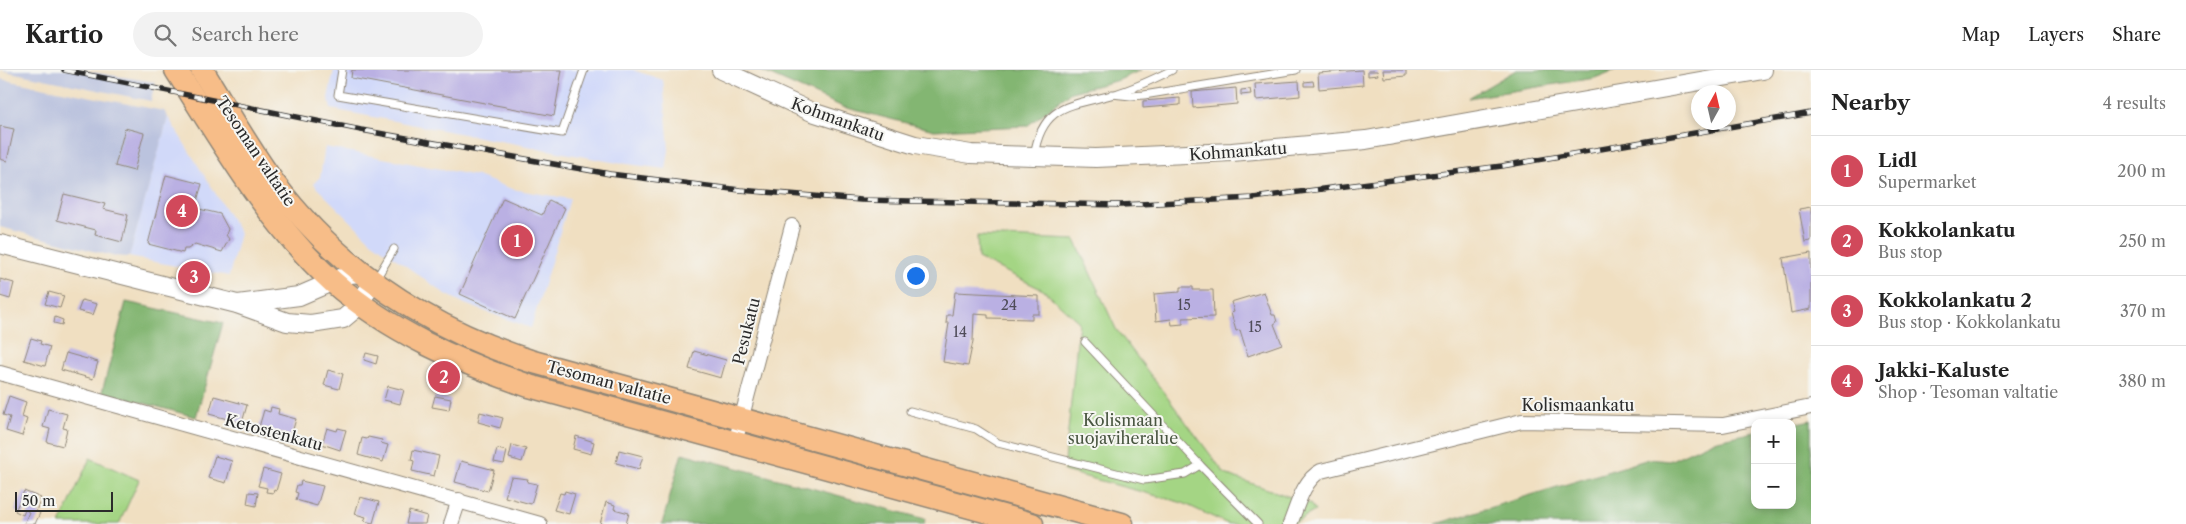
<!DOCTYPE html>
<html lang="en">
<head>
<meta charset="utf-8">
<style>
  body { margin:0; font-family:"Libre Caslon Text",serif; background:#f2f2f2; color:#222 }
  .controls { position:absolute; right:15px; bottom:15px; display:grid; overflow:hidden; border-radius:10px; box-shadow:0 2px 8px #0003 }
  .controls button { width:45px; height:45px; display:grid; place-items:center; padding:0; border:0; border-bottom:1px solid #e0e0e0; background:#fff; color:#222; font:25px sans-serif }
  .compass { position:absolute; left:1691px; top:15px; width:45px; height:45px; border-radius:50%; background:#fff; box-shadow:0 2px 8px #0003; rotate:8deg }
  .scale { position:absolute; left:15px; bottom:12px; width:98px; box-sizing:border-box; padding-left:5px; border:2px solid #2b2b2b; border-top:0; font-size:14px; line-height:18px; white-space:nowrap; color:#2b2b2b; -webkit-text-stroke:4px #f6f6f2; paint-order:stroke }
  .you { position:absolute; left:915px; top:205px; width:18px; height:18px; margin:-12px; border:4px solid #fff; border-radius:50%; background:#1a73e8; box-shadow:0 0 0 8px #1a73e833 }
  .badge { display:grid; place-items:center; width:32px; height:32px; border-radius:50%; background:#d1495b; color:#fff; font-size:16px; font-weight:700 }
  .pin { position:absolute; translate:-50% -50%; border:2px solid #fff; box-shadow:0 1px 5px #0006 }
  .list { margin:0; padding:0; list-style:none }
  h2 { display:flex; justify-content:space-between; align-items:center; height:65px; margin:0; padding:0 20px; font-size:21px }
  h2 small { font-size:16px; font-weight:400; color:#767676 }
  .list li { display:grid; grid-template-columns:32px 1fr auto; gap:15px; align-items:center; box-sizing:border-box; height:70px; padding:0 20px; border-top:1px solid #e0e0e0 }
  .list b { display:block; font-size:19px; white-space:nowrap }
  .list p { margin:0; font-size:16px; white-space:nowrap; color:#767676 }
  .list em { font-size:16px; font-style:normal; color:#767676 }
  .icon { flex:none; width:28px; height:28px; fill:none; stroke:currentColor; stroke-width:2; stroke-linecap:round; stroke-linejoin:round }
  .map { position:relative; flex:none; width:1811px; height:454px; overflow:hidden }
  header { display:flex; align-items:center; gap:30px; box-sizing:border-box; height:70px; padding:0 25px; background:#fff; border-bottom:1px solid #e0e0e0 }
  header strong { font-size:24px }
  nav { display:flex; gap:28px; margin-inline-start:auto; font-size:18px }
  .search { width:350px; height:45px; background:#f2f2f2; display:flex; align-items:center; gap:12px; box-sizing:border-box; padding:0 18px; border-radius:28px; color:#767676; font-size:19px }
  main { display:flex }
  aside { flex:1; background:#fff }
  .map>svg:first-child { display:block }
  .built { fill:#d1d9f9 }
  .industrial { fill:#bbc3de }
  .green { fill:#a4d584; stroke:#688058 }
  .forest { fill:#83b672; stroke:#57704e }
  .building { fill:#bab0e3 }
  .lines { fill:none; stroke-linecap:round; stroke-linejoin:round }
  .service-casing { stroke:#8e8576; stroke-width:9 }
  .minor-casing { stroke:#8e8576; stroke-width:16 }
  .tertiary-casing { stroke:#8e8576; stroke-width:20 }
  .primary-casing { stroke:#8e8576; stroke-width:25 }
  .service { stroke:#fff; stroke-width:7 }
  .minor { stroke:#fff; stroke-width:14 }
  .tertiary { stroke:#fff; stroke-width:18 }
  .primary { stroke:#f7bd88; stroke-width:22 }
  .rail-casing { stroke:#2b2b2b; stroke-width:5.5 }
  .rail { stroke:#f6f6f2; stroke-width:4; stroke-dasharray:11; stroke-linecap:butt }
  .labels { text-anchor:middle; stroke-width:4; stroke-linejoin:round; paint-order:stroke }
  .number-label { font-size:14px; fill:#4f4c59 }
  .street-label { font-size:16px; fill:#2b2b2b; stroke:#f6f6f2 }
  .park-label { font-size:16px; fill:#495641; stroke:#f6f6f2 }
</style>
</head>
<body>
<header>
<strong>Kartio</strong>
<div class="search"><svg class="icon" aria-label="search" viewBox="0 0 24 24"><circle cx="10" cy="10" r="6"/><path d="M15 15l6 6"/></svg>Search here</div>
<nav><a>Map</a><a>Layers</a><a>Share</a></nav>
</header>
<main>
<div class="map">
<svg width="1811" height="454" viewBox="0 0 1811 454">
  <rect width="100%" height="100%" fill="#f6f6f2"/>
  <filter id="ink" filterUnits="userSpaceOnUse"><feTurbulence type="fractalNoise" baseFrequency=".02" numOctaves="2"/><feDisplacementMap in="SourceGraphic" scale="10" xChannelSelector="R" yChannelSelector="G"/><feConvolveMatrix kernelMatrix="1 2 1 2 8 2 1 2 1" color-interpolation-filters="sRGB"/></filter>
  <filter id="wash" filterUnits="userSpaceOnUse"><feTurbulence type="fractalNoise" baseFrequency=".0096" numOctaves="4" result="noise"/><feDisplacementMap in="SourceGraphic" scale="20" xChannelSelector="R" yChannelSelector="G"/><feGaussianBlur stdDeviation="1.12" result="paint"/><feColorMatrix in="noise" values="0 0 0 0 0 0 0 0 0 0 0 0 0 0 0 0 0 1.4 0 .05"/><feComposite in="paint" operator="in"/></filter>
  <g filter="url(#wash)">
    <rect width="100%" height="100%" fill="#f0dfc1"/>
    <g class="built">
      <polygon points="334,0 633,0 663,10 669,80 666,99 612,92 331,39 328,28"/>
      <polygon points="168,47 240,163 229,206 129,187"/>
      <polygon points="325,77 477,106 512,119 570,129 531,258 465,234 444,223 371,171 317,118 314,113 320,107"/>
    </g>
    <g class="industrial">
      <polygon points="0,0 78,0 155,12 151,31"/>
      <polygon points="0,9 164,41 168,47 129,187 113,186 0,157"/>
    </g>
    <g class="green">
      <polygon points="977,166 1075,170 1116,259 1225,404 1310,434 1315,441 1292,454 1228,454 1183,433 1064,401 1079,252 1043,220 978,188"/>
      <polygon points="90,388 139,410 119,454 60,454"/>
    </g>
    <g class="forest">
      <polygon points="759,0 1141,0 1119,10 1071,22 1027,56 934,60 843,37"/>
      <polygon points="1516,0 1615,0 1595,8 1468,28"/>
      <polygon points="126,232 223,253 196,347 102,322"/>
      <polygon points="1811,350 1811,454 1436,454 1649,389 1669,391 1713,371 1755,362 1755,435 1792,435 1792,354"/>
      <polygon points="682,383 925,449 924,454 662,454"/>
    </g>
    <g id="blocks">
      <g class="building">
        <polygon points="352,0 562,0 554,46 351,8"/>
        <polygon points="1362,0 1363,15 1319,19 1318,3"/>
        <polygon points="1383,0 1406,0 1406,6 1384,8"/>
        <polygon points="1368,1 1377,1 1378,5 1368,6"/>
        <polygon points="1299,11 1300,26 1256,30 1255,14"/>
        <polygon points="1313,11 1314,16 1304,16 1304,12"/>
        <polygon points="1236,18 1237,34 1193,38 1192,22"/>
        <polygon points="1250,19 1251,24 1241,25 1241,20"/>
        <polygon points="1180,28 1180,35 1143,38 1143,31"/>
        <polygon points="0,56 14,59 7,91 0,89"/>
        <polygon points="125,58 144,63 134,101 115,96"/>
        <polygon points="166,105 202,114 195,138 220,144 228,159 226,165 229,169 222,182 195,174 188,179 184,179 183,183 148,174"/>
        <polygon points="64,124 105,134 103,139 128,145 122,172 95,165 96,160 57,150"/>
        <polygon points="503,128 542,145 549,130 565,138 515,249 460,224"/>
        <polygon points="1811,137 1811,171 1805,172 1799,139"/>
        <polygon points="1811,183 1811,239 1791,243 1783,188"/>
        <polygon points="0,209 14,213 10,229 0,226"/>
        <polygon points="1180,217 1193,217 1193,220 1213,220 1214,247 1183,248 1183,254 1172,255 1171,249 1156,251 1154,224 1180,222"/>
        <polygon points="49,222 64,226 60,238 45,234"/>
        <polygon points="955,222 1039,226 1039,244 1032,244 1032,249 988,248 988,245 974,244 973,271 968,296 943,292 949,253 946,253 947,245 952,245"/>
        <polygon points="1264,222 1272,245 1275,245 1277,252 1274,254 1282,274 1248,286 1240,260 1236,261 1231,243 1234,242 1231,232"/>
        <polygon points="82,230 97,234 93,245 78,241"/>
        <polygon points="55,247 63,250 62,255 54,253"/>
        <polygon points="31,268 41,271 40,274 50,277 45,296 24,290"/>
        <polygon points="694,281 726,290 721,308 689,299"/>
        <polygon points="66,283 98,292 93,309 61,300"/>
        <polygon points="366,283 378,286 376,294 364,290"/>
        <polygon points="328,300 343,304 339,319 324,315"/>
        <polygon points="388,316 404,320 400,334 384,330"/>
        <polygon points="9,326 26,332 22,347 27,349 22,366 6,361 10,347 3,345"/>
        <polygon points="214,326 247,335 242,353 209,344"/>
        <polygon points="435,326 451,329 449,340 432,337"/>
        <polygon points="271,337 279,339 278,344 296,349 291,366 259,357 264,340 270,342"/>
        <polygon points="48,339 67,344 63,358 67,359 63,376 47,372 50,359 43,357"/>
        <polygon points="480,342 503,348 500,358 478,352"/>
        <polygon points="327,358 337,361 338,358 346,360 340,380 322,374"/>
        <polygon points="576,366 594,372 591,384 573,379"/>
        <polygon points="368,367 382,370 381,373 388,375 383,392 358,385 362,368 367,369"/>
        <polygon points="512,375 526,379 522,392 509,388"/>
        <polygon points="497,379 507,381 504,394 494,392"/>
        <polygon points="413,380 439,386 434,406 412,401 414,391 411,390"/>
        <polygon points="619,380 643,386 639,399 616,393"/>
        <polygon points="215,386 232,391 226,413 208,408"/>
        <polygon points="461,391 494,400 488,421 455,412"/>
        <polygon points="263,399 281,404 276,421 274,420 273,423 266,422 267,418 258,416"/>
        <polygon points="511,407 528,409 527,412 537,414 531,434 505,427"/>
        <polygon points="301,411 323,416 317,436 296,430 298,423 295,422 297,415 300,415"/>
        <polygon points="24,421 41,428 36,441 40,443 35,454 24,454 29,442 25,440 23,445 15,441"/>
        <polygon points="565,421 575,424 569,444 554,440 560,423 564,424"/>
        <polygon points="249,422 258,423 256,436 247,434"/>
        <polygon points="360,427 379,432 373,453 364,451 366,447 355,444"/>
        <polygon points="606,432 615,435 614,439 629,443 626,454 600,454"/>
        <polygon points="409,441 427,446 425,454 406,454"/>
      </g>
    </g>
  </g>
  <g filter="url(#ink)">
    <use href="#blocks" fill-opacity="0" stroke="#8e8576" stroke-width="1"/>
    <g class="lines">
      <g class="service-casing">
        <g id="service">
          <polyline points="342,0 338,25 562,63 584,0"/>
          <polyline points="1112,24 1131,26 1144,25 1296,0"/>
          <path d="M1034 86C1042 33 1072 36 1115 24 1135 18 1154 9 1172 0"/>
          <polyline points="376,209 394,179"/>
          <polyline points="1085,272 1200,395 1258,454"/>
          <polyline points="910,341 976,359 998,373 1144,410 1185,404 1200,395"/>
        </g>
      </g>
      <g class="minor-casing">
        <g id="minor">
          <polyline points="0,303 540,454"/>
          <polyline points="735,373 792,156"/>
          <polyline points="451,454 459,430"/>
          <path d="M1290 454C1297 437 1303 410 1321 401L1522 351 1723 355 1811 337"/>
        </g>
      </g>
      <g class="tertiary-casing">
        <g id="tertiary">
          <polyline points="721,0 812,42 915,75 971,84 1096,88 1232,82 1366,70 1763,0"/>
          <polyline points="0,174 237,234 287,252 311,254 343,249 355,239 373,213"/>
          <polyline points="238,234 299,226 350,204 360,203"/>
        </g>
      </g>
      <g class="primary-casing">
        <g id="primary">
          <path d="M176 0C222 72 269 154 333 212 390 262 459 292 529 316L1032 454"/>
          <path d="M202 0C225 37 247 76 273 112 339 200 426 257 530 291L1122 454"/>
        </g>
      </g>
      <use href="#service" class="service"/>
      <use href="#minor" class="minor"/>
      <use href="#tertiary" class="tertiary"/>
      <use href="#primary" class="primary"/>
      <g class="rail-casing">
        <polyline id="rail" points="64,0 361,60 610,104 740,120 861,130 1121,135 1253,128 1502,96 1811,43"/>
      </g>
      <use href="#rail" class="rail"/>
    </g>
  </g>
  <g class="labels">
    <g class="number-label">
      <text x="1009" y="240">24</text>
      <text x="1184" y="240">15</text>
      <text x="1255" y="262">15</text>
      <text x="960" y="267">14</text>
    </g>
    <g class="street-label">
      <text transform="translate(838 49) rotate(20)" y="6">Kohmankatu</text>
      <text transform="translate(256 81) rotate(56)" y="6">Tesoman valtatie</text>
      <text transform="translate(1238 81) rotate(-4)" y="6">Kohmankatu</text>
      <text transform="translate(746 261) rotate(-76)" y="6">Pesukatu</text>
      <text transform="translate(609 312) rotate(15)" y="6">Tesoman valtatie</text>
      <text x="1578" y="341">Kolismaankatu</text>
      <text transform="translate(274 362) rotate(15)" y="6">Ketostenkatu</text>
    </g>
    <g class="park-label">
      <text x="1123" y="356">Kolismaan<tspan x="1123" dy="18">suojaviheralue</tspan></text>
    </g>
  </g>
</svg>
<div class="controls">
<button>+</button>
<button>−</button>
</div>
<svg class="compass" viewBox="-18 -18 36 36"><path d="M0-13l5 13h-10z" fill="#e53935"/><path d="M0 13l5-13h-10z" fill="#767676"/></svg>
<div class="scale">50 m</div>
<div class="you"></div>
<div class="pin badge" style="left:517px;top:171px">1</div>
<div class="pin badge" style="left:444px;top:307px">2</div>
<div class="pin badge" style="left:194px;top:207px">3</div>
<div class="pin badge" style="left:182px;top:141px">4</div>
</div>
<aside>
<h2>Nearby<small>4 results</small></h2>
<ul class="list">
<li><span class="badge">1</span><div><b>Lidl</b><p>Supermarket</p></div><em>200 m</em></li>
<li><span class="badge">2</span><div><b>Kokkolankatu</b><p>Bus stop</p></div><em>250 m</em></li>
<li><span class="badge">3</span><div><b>Kokkolankatu 2</b><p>Bus stop · Kokkolankatu</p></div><em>370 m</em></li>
<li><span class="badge">4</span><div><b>Jakki-Kaluste</b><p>Shop · Tesoman valtatie</p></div><em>380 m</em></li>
</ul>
</aside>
</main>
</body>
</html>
